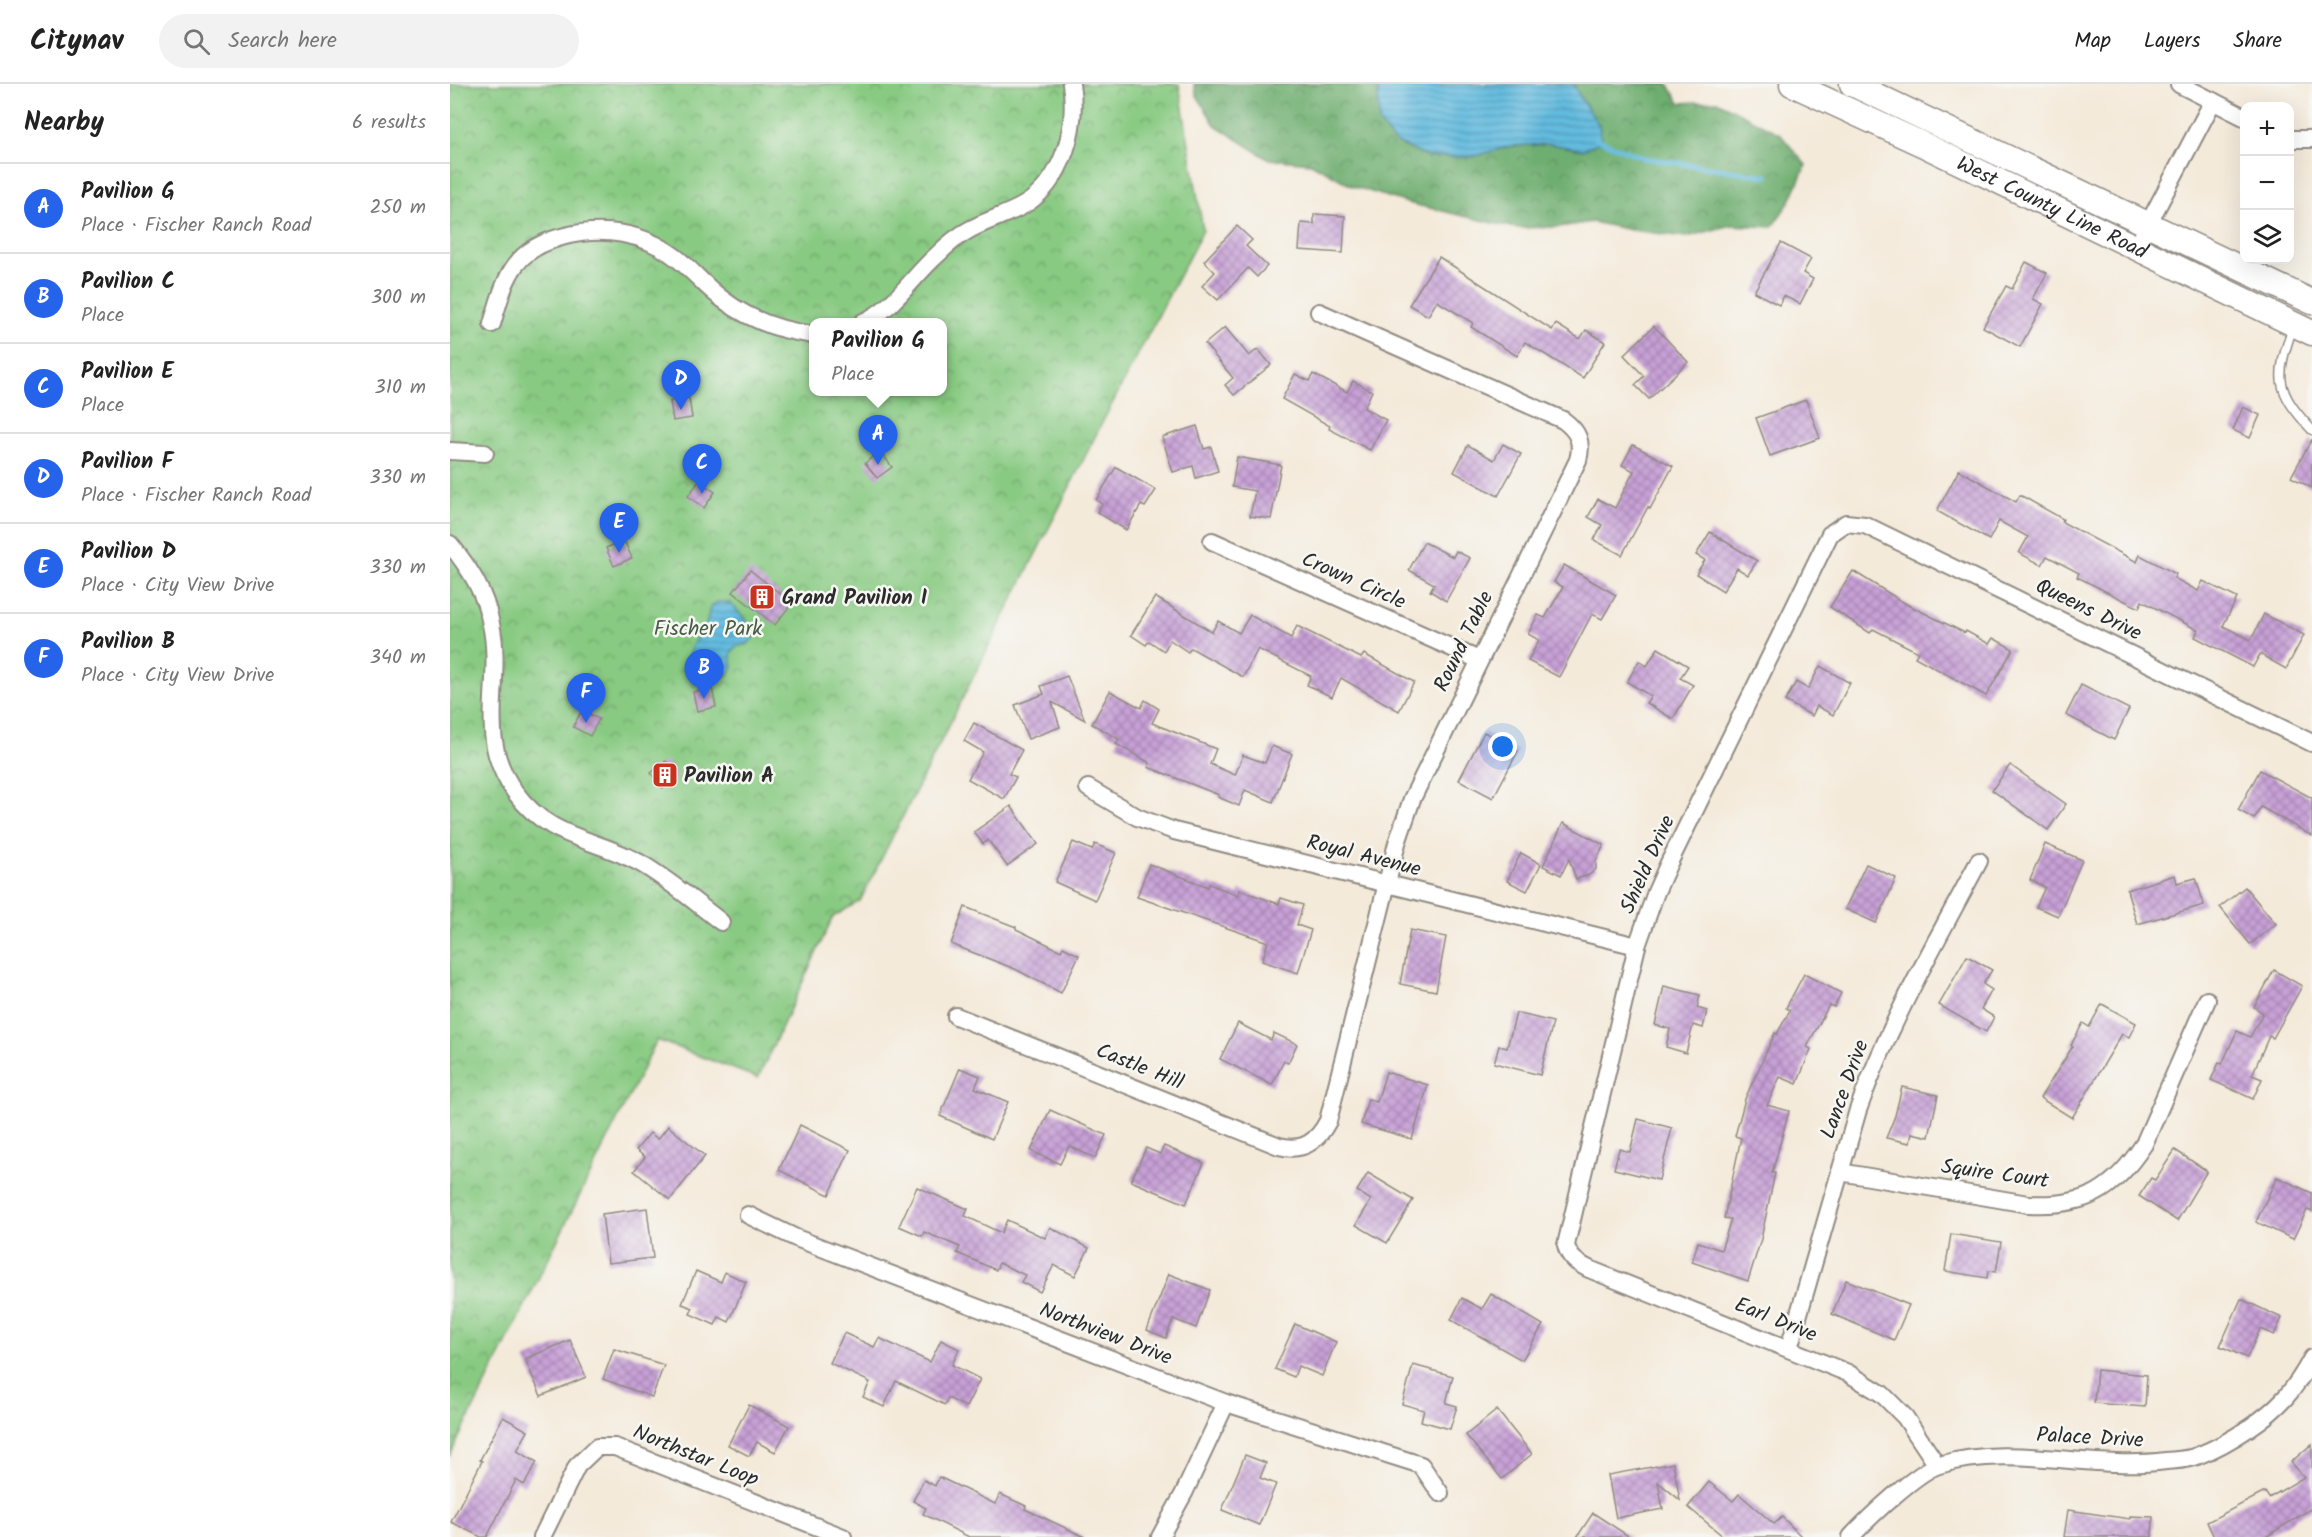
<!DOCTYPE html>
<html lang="en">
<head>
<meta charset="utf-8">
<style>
  body { margin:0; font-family:Kalam,sans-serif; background:#f2f2f2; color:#222 }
  .controls { position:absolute; right:18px; top:18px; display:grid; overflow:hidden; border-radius:12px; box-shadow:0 6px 24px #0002 }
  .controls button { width:54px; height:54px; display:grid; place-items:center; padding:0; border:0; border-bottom:2px solid #e0e0e0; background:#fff; color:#222; font:30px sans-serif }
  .you { position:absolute; left:1053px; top:663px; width:21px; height:21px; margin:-15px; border:4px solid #fff; border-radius:50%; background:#1a73e8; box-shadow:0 0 0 9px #1a73e833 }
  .badge { display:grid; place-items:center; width:39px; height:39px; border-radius:50%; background:#2563eb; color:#fff; font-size:20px; font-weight:700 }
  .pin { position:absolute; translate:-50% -50px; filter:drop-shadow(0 2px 3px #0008) }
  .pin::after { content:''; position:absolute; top:32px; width:21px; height:18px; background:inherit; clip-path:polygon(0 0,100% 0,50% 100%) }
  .popup { position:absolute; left:359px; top:234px; width:138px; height:78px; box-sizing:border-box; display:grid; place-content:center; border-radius:12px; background:#fff; filter:drop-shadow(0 2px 4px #0005); font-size:20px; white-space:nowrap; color:#767676 }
  .popup b { font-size:22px; color:#222 }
  .popup::after { content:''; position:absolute; left:50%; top:100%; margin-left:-12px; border:12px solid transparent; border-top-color:#fff }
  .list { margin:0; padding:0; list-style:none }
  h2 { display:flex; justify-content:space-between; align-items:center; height:78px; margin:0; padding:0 24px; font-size:26px }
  h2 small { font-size:20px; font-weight:400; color:#767676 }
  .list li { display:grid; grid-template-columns:39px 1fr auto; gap:18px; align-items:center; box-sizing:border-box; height:90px; padding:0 24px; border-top:2px solid #e0e0e0 }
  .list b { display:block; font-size:22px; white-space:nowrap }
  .list p { margin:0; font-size:20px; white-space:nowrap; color:#767676 }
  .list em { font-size:20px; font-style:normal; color:#767676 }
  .icon { flex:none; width:33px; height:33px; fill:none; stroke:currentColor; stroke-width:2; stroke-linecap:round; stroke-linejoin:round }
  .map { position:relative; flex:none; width:1862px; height:1453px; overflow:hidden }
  header { display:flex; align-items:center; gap:36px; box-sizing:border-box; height:84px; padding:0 30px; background:#fff; border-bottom:2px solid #e0e0e0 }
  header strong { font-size:28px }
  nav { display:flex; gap:33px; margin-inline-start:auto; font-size:21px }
  .search { width:420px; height:54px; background:#f2f2f2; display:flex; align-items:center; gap:15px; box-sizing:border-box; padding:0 21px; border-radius:33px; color:#767676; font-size:22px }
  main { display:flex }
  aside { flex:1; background:#fff }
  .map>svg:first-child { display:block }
  .forest { fill:url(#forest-crowns); stroke:#4c6c4e; stroke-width:1.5 }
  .park { fill:url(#park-crowns); stroke:#5a7a56; stroke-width:1.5; fill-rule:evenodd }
  .water { fill:url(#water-rules); stroke:#467385; stroke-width:1.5 }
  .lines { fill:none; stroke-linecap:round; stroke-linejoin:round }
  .stream { stroke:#62bbdf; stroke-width:5 }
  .building { fill:url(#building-cross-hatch) }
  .lane-casing { stroke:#908a82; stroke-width:11 }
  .street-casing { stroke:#908a82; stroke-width:20 }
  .secondary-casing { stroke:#908a82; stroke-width:27 }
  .lane { stroke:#fff; stroke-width:8 }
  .street { stroke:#fff; stroke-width:16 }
  .secondary { stroke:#fff; stroke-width:24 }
  .labels { text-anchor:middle; stroke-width:5; stroke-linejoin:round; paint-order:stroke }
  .street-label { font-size:21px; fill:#2b2b2b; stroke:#f6f6f2 }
  .poi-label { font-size:21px; font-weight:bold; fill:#2b2b2b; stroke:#f6f6f2; text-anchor:start }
  .park-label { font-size:21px; fill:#475b45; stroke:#f6f6f2 }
</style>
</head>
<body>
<header>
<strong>Citynav</strong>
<div class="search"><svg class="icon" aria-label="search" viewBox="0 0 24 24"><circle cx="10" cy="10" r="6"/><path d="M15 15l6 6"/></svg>Search here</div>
<nav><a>Map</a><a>Layers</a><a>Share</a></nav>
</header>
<main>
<aside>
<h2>Nearby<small>6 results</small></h2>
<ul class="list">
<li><span class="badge">A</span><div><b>Pavilion G</b><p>Place · Fischer Ranch Road</p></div><em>250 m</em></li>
<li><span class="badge">B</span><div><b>Pavilion C</b><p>Place</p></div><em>300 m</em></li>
<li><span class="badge">C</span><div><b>Pavilion E</b><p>Place</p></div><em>310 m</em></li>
<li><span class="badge">D</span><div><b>Pavilion F</b><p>Place · Fischer Ranch Road</p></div><em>330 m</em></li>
<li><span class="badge">E</span><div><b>Pavilion D</b><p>Place · City View Drive</p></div><em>330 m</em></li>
<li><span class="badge">F</span><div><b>Pavilion B</b><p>Place · City View Drive</p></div><em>340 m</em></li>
</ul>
</aside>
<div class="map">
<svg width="1862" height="1453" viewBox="0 0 1862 1453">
  <defs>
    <pattern id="forest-crowns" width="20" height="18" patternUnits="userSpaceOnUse" patternTransform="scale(1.5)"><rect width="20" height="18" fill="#6eae70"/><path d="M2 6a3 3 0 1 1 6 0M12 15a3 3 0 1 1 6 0" fill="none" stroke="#5b8e5c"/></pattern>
    <pattern id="park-crowns" width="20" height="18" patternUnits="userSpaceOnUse" patternTransform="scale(1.5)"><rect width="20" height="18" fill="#88ca82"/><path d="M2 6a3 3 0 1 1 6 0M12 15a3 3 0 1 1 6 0" fill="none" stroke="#6fa46b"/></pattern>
    <pattern id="water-rules" width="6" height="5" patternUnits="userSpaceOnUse" patternTransform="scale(1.5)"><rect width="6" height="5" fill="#62bbdf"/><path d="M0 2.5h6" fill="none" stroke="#5198b5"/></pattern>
    <pattern id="building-cross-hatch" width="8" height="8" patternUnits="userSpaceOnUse" patternTransform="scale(1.5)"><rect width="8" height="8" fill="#c8a1d7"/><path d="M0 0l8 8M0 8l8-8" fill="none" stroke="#a383af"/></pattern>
  </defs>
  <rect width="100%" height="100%" fill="#f6f6f2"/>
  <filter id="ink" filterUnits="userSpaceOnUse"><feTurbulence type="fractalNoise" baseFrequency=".0167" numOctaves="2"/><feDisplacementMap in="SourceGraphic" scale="12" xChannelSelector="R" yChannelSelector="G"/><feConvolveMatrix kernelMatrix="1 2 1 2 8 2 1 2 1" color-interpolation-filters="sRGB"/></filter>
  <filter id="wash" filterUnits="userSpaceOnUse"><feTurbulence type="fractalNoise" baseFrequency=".008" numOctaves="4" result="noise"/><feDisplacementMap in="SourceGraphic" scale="24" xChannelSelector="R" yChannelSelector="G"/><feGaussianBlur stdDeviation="1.35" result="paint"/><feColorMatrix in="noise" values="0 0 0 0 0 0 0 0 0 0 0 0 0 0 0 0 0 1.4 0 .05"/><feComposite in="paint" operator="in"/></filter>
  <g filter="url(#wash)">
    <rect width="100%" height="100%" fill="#f4eada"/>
    <polygon class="forest" points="744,0 931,0 928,7 943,57 977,73 1021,73 1061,62 1101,60 1133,66 1133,18 1123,0 1218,0 1230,19 1267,17 1330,50 1356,81 1340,117 1322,143 1281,141 1237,153 1181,146 1142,138 1109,143 1065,144 958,119 902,102 861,79 818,75 765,41 746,10"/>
    <path class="park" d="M0 0H729L753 146 651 341 410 817 383 833 308 994 207 956 0 1372ZM364 238H492V308H364Z"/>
    <g class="water">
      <polygon points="931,0 1123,0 1133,18 1149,41 1151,57 1133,66 1101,60 1061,62 1022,73 977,73 943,57 929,38 928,7"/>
      <path d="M268 518C282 517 284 523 292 532 298 540 304 540 307 550L298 560 285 563 281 570 283 584C271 600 269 590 256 590 252 590 249 590 246 590 234 567 242 560 255 542 262 532 253 526 268 518Z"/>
    </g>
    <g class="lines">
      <polyline class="stream" points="1146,55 1194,74 1317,92"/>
    </g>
    <g id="blocks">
      <g class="building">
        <polygon points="864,130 895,132 893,169 849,166 851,139 864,140"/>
        <polygon points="787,142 802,156 796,162 817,182 807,193 798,184 768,216 752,202 765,188 754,177"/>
        <polygon points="1331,159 1361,175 1353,189 1363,195 1350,220 1334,212 1329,221 1304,208"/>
        <polygon points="989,173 1102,246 1106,240 1130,255 1136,246 1155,258 1133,294 1075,258 1067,272 1021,243 1023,239 987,217 978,232 959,221"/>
        <polygon points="1576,178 1597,189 1583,215 1593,220 1570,263 1533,243 1556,202 1562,205"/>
        <polygon points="1204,242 1238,278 1199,315 1185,301 1194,292 1174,271"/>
        <polygon points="775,243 799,272 808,265 821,281 784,311 775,301 783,294 755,260"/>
        <polygon points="845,290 859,297 863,290 897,308 903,297 922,307 914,324 936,336 920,366 879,345 880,342 832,315"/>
        <polygon points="239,314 242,334 223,337 220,317"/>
        <polygon points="1356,316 1370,354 1320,372 1306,334"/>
        <polygon points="1793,323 1810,331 1800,354 1783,346"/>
        <polygon points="747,342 754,365 761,363 768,387 746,394 743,382 723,388 712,353"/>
        <polygon points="1862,355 1862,404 1841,393"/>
        <polygon points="1053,360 1071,370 1048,412 1004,388 1018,361 1044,376"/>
        <polygon points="1183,361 1223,382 1200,425 1198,423 1172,471 1144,456 1152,441 1138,433 1148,415 1165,424 1184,387 1172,381"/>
        <polygon points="430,367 442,383 427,394 415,379"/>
        <polygon points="787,373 831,381 821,435 800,432 805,407 782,403"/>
        <polygon points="666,383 706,406 695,423 691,421 676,446 647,428 652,420 646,416"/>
        <polygon points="1509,386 1566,418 1570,411 1613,435 1612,438 1687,478 1690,471 1726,490 1724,494 1748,507 1753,497 1787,514 1773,542 1801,556 1814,530 1854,551 1836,585 1810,570 1803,583 1745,553 1748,546 1692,517 1689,524 1627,493 1629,489 1597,472 1592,481 1569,469 1578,453 1549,437 1539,456 1487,427"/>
        <polygon points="249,397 265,408 254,424 238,412"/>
        <polygon points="1260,448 1307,477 1298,491 1287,484 1273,507 1246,490 1255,476 1246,471"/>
        <polygon points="174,456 182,474 164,482 156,464"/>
        <polygon points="974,458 1003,473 1006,467 1020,474 996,517 980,507 984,500 959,486"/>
        <polygon points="1114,481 1166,511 1152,535 1142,530 1109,593 1078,577 1089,556 1078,550 1088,531 1095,534 1113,503 1104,498"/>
        <polygon points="300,486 342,519 325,541 283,508"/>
        <polygon points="1403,487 1456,520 1515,549 1516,547 1539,560 1543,554 1563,565 1536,612 1465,573 1468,568 1423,545 1420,549 1380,523"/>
        <polygon points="705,513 762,548 768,537 789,549 800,531 841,554 847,542 911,574 914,570 964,598 949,627 891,594 882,613 857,601 861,592 808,565 793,593 741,564 738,568 720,556 714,567 699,557 696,561 681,551"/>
        <polygon points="1208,564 1238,582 1230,594 1243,601 1223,635 1196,619 1201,612 1177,598 1189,577 1197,582"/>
        <polygon points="1370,582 1400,599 1383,631 1367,622 1362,632 1335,617 1346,598 1358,605"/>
        <polygon points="617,592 635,636 602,618 610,643 578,655 565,621 594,610 591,602"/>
        <polygon points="1631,601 1679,625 1664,656 1616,631"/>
        <polygon points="262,604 266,623 247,627 243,608"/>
        <polygon points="660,607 691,624 695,616 709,625 702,639 766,665 760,680 785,691 793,671 815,679 822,662 842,670 823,718 795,706 789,722 768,713 769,711 698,683 700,679 666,660 669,655 642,640"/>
        <polygon points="132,626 149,635 140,652 123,643"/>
        <polygon points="524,639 572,666 559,690 566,693 554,715 518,695 533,668 514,657"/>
        <polygon points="1034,648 1068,667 1043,714 1009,696"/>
        <polygon points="216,677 228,693 213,704 201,689"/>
        <polygon points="1560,681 1616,720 1598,746 1542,706"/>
        <polygon points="1810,686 1862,714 1862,752 1811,723 1804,735 1788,726"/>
        <polygon points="561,722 588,760 557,782 538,756 533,760 524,748"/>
        <polygon points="1113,739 1154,761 1146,777 1146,785 1139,791 1126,795 1119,775 1111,791 1093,782"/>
        <polygon points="623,758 642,766 645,760 666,769 645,816 605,798"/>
        <polygon points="1595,760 1632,776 1608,832 1586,823 1595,803 1580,796"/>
        <polygon points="1071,769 1091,780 1077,807 1057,797"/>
        <polygon points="699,780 758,803 759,800 788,811 790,806 829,820 831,814 853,821 847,841 861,846 848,889 812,877 818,858 687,813"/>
        <polygon points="1416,780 1446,794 1426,839 1395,825"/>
        <polygon points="1725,791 1727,799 1746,794 1754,821 1687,840 1677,806"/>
        <polygon points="1795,803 1826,840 1800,860 1770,823"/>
        <polygon points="515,823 566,843 566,845 611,867 613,863 629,871 611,909 565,885 501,860"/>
        <polygon points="960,846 996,853 986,907 950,900"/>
        <polygon points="1517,872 1542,886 1533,900 1542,906 1531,925 1544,933 1536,948 1489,921"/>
        <polygon points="1824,886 1852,902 1823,954 1819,952 1802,991 1812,995 1803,1015 1761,996 1769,979 1772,980 1787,947 1800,953 1813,929 1804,923"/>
        <polygon points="1354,890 1391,909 1384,923 1379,921 1357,963 1361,965 1347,1000 1330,993 1317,1021 1339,1027 1322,1089 1325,1089 1311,1155 1298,1197 1242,1178 1248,1158 1271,1166 1281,1135 1274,1134 1291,1054 1285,1052 1295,1015 1325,949 1327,950 1340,926 1336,924"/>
        <polygon points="1214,902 1250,911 1247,924 1257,927 1253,944 1243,941 1236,969 1216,963 1220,945 1205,941"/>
        <polygon points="1652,920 1686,939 1679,953 1672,950 1622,1034 1590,1014 1623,962 1621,961 1633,939 1639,943"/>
        <polygon points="1066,929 1103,938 1090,991 1044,979 1049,962 1057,964"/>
        <polygon points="788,939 821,956 824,949 847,960 838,979 834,977 822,1001 770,975"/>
        <polygon points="510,984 530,992 525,1004 558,1018 542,1055 490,1032"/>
        <polygon points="936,988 978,1001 962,1055 911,1040 918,1015 927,1018"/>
        <polygon points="1452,1003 1488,1011 1479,1053 1462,1049 1460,1059 1436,1054 1445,1032"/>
        <polygon points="600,1026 656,1051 645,1074 619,1062 610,1080 581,1067"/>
        <polygon points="1188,1035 1222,1044 1209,1096 1164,1085 1169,1065 1180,1068"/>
        <polygon points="350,1041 400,1066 379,1111 329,1086"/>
        <polygon points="218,1042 255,1072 220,1116 184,1087 195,1073 186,1066 200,1049 208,1055"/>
        <polygon points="714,1062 754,1079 736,1120 681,1097 696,1064 710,1070"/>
        <polygon points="1725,1066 1757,1087 1727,1137 1689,1112 1701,1094 1705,1096"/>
        <polygon points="918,1089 963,1116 937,1159 906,1141 921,1116 907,1107"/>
        <polygon points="1827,1093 1862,1109 1862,1128 1857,1126 1843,1155 1806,1138"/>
        <polygon points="467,1103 518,1125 515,1132 551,1149 557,1136 595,1154 600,1143 639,1164 625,1192 604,1181 590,1208 571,1198 575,1191 549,1179 546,1186 507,1169 510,1163 474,1148 472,1152 449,1142"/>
        <polygon points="197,1124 203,1174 158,1179 152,1130"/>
        <polygon points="1501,1150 1551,1158 1546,1188 1538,1187 1537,1194 1495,1187"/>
        <polygon points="246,1187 271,1198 275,1188 296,1198 279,1238 269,1233 265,1241 240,1230 243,1224 232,1220"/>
        <polygon points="719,1190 760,1206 746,1244 723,1235 716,1254 697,1246"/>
        <polygon points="1396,1196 1459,1221 1444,1256 1382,1230"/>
        <polygon points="1041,1210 1093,1241 1072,1276 1001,1236 1012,1214 1032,1225"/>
        <polygon points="1791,1215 1832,1234 1824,1251 1810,1245 1797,1274 1770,1262"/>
        <polygon points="845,1240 886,1258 872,1292 848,1282 844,1293 825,1285"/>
        <polygon points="394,1249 424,1263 429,1254 480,1278 491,1256 509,1265 502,1281 530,1295 516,1323 498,1314 495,1321 446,1297 434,1323 413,1313 420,1298 380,1279"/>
        <polygon points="120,1256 136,1293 91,1312 75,1275"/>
        <polygon points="164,1265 214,1281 202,1313 153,1295"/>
        <polygon points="963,1281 1003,1292 996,1319 1007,1322 1000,1345 971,1337 974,1326 952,1320"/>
        <polygon points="1647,1286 1697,1291 1695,1323 1644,1319"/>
        <polygon points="299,1321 339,1342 325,1368 307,1358 299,1372 278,1361"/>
        <polygon points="1047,1326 1082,1370 1052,1395 1016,1351"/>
        <polygon points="53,1333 78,1347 67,1367 87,1378 74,1401 66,1396 37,1453 31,1453 1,1438 32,1377 30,1376"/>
        <polygon points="1862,1360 1862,1424 1816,1453 1764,1453 1757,1438 1815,1408 1819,1414 1854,1393 1841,1378"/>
        <polygon points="795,1371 816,1379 810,1394 826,1400 809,1441 772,1426"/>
        <polygon points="1223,1379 1230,1416 1208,1398 1213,1425 1166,1434 1158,1391"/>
        <polygon points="489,1393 545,1420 550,1410 576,1422 575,1425 635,1453 519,1453 473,1430 476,1424 463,1417 474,1396 485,1402"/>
        <polygon points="1259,1398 1283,1417 1289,1410 1324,1440 1332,1433 1352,1453 1274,1453 1238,1423"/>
        <polygon points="1618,1426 1680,1435 1680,1432 1703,1433 1702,1453 1614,1453"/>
        <polygon points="1143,1429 1180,1453 1127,1453"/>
      </g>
    </g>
  </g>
  <g filter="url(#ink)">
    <use href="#blocks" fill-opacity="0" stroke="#908a82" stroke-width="1.5"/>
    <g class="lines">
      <g class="lane-casing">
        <path id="lane" d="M1843 243C1825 294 1825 306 1862 346"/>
      </g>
      <g class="street-casing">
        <g id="street">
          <polyline points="1729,0 1794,33"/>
          <polyline points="1840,55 1862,55"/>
          <polyline points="1693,150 1763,17"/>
          <path d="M413 238C444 225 462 193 487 171 496 162 508 152 519 146 537 136 557 131 574 121 613 98 628 43 621 0"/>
          <path d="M42 240C56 193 62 165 115 152 152 143 192 148 224 172 242 185 256 204 275 217 300 236 333 247 364 251"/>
          <polyline points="0,367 35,369"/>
          <polyline points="762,457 1029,576"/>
          <path d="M0 460C20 485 35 508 41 540 54 600 24 652 65 708 100 756 143 753 190 779 218 795 245 818 271 838"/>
          <polyline points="638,704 687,733 724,747 1187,862"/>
          <path d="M506 932 829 1062C853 1068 867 1058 878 1037L947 759 962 715 1128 376C1133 358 1128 347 1113 336L869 228"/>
          <path d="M1390 1088 1578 1120C1636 1123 1663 1107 1694 1060L1757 916"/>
          <polyline points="298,1131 346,1154 729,1301 776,1319 971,1381 990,1409"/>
          <path d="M1339 1264 1408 1026C1439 939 1486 858 1529 777"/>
          <path d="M1487 1381 1455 1333 1432 1310 1398 1289 1139 1185C1127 1179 1119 1174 1116 1161L1187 862 1206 808 1218 781 1380 450 1396 439 1415 441 1862 659"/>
          <polyline points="92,1453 127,1382 147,1363 165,1363 393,1453"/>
          <polyline points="710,1453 734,1409 776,1319"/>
          <path d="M1401 1453C1417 1435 1468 1387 1489 1381 1564 1359 1640 1387 1716 1377 1726 1376 1738 1376 1747 1372 1765 1365 1783 1355 1799 1344 1829 1324 1845 1306 1862 1274"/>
        </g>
      </g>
      <g class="secondary-casing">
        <g id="secondary">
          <path id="s1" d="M1342 0 1474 61 1862 249"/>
          <polyline points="1402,0 1862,218"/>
        </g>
      </g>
      <use href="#lane" class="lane"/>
      <use href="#street" class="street"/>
      <use href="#secondary" class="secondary"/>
    </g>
  </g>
  <defs>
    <g id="building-square" transform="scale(1.35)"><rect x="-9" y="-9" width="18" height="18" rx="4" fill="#c8321e" stroke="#f6f6f2"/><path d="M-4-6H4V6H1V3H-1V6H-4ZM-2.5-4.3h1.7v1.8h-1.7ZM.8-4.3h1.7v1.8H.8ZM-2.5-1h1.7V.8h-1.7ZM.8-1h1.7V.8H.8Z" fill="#fff"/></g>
  </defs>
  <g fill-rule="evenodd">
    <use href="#building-square" x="312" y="513"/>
    <use href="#building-square" x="215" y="691"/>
  </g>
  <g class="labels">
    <g class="street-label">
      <text dy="7" stroke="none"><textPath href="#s1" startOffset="288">West County Line Road</textPath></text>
      <text transform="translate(904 496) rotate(24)" y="7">Crown Circle</text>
      <text transform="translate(1639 525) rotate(26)" y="7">Queens Drive</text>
      <text transform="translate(1013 557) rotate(-64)" y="7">Round Table</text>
      <text transform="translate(914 771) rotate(14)" y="7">Royal Avenue</text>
      <text transform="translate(1197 780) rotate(-66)" y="7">Shield Drive</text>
      <text transform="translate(690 982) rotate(22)" y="7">Castle Hill</text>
      <text transform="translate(1394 1005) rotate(-70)" y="7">Lance Drive</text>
      <text transform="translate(1545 1089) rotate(8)" y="7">Squire Court</text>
      <text transform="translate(1326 1235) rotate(22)" y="7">Earl Drive</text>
      <text transform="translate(656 1249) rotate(21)" y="7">Northview Drive</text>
      <text transform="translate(1640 1353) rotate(3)" y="7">Palace Drive</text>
      <text transform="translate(246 1371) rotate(22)" y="7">Northstar Loop</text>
    </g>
    <g class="poi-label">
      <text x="332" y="520">Grand Pavilion I</text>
      <text x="234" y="698">Pavilion A</text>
    </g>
    <g class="park-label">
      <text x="258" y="551">Fischer Park</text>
    </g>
  </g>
</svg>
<div class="controls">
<button>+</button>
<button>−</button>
<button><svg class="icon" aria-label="layers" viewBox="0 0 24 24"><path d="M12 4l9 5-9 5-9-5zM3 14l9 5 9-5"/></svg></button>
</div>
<div class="you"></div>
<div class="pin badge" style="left:428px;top:381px">A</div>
<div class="popup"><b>Pavilion G</b>Place</div>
<div class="pin badge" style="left:254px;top:615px">B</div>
<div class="pin badge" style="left:252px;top:410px">C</div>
<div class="pin badge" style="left:231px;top:326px">D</div>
<div class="pin badge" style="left:169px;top:469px">E</div>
<div class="pin badge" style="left:136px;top:639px">F</div>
</div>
</main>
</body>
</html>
